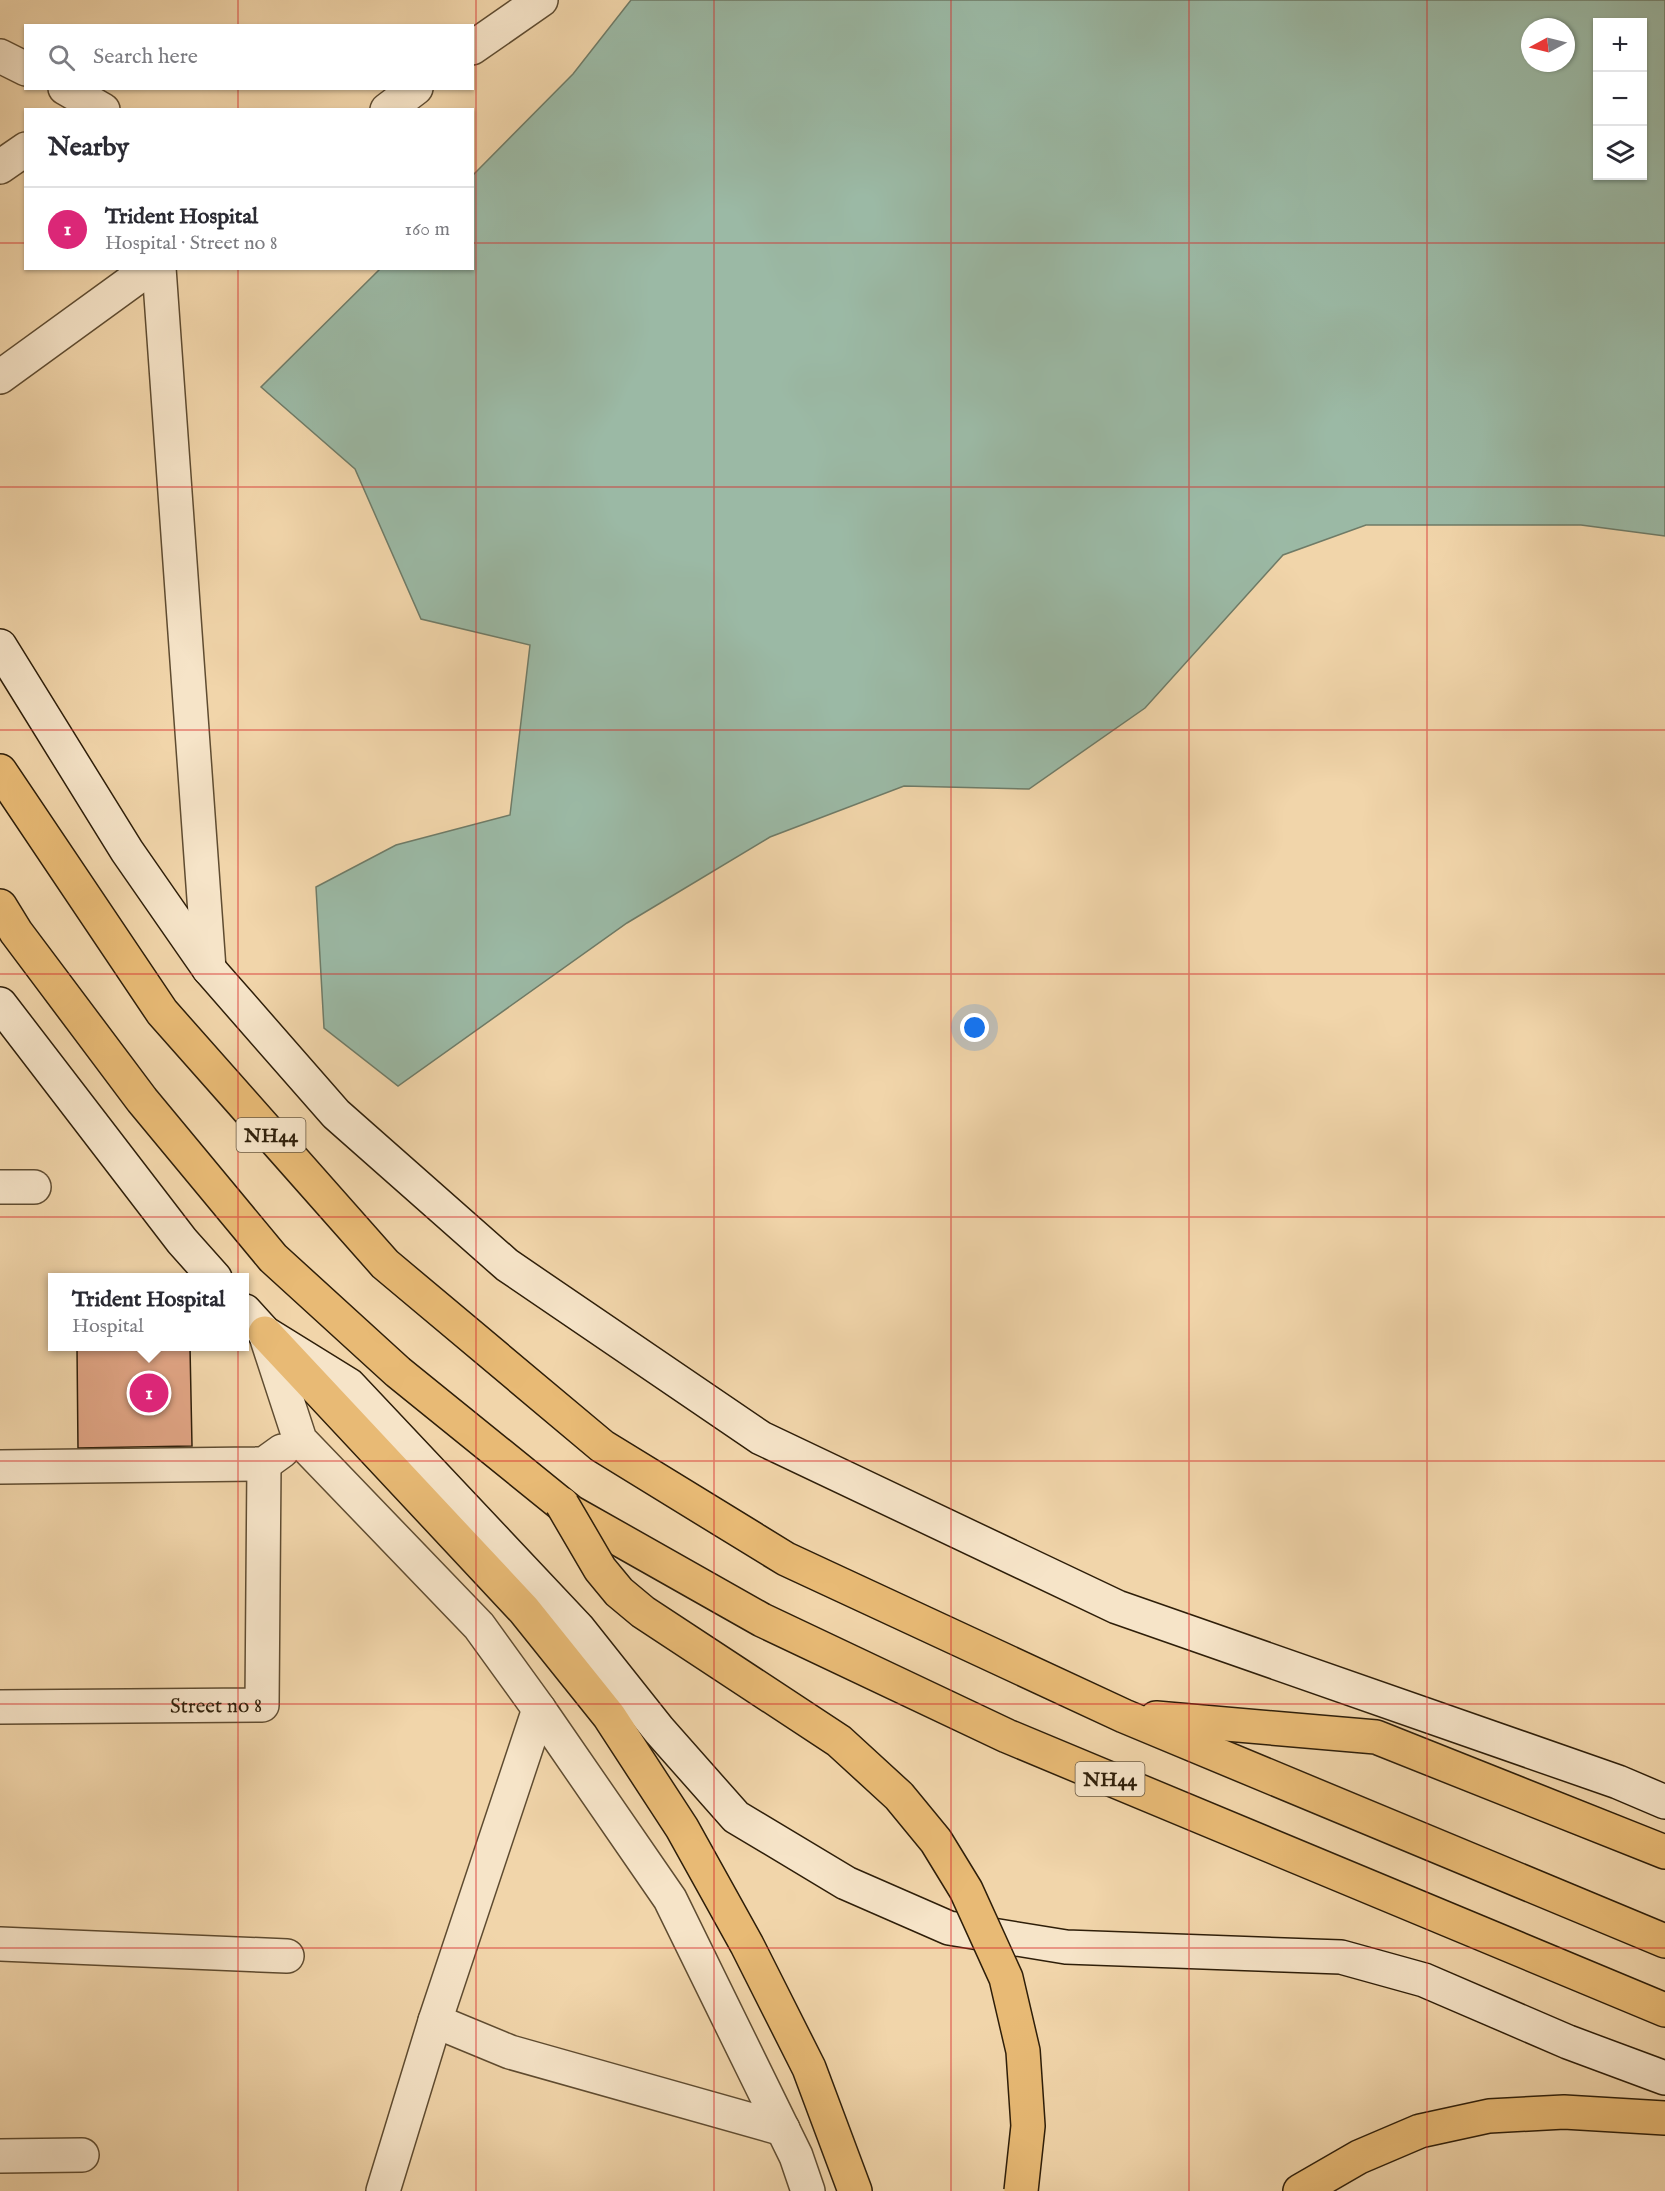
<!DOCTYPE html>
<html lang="en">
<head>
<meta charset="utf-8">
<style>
  body { margin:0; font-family:"IM FELL English",serif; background:#f7f7f7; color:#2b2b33 }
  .controls { position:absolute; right:18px; top:18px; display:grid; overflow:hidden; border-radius:0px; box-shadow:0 2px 4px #0004 }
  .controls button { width:54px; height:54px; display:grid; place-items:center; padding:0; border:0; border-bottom:2px solid #e1e1e2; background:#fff; color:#2b2b33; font:30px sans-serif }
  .compass { position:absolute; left:1521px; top:18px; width:54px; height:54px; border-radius:50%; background:#fff; box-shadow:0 2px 4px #0004; rotate:263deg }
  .you { position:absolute; left:975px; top:1028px; width:21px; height:21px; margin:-15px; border:4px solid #fff; border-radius:50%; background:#1a73e8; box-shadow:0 0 0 9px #1a73e833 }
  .badge { display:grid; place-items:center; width:39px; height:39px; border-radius:50%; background:#db2777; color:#fff; font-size:20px; font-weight:700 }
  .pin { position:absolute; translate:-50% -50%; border:3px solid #fff; box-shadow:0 2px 6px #0006 }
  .popup { position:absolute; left:48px; top:1273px; width:201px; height:78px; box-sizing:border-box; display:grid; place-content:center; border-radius:0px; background:#fff; filter:drop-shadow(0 2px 4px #0005); font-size:20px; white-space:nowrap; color:#7c7c81 }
  .popup b { font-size:22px; color:#2b2b33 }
  .popup::after { content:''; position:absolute; left:50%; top:100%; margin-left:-12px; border:12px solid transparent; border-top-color:#fff }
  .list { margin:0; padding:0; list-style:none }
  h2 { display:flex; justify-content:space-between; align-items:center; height:78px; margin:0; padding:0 24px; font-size:26px }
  h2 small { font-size:20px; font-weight:400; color:#7c7c81 }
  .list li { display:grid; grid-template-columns:39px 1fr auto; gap:18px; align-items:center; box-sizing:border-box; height:84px; padding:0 24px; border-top:2px solid #e1e1e2 }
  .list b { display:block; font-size:22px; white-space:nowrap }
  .list p { margin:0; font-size:20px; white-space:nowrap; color:#7c7c81 }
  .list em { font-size:20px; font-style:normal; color:#7c7c81 }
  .icon { flex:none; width:33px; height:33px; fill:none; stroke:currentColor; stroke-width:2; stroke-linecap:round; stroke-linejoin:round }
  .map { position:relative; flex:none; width:1665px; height:2191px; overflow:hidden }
  .search { position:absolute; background:#fff; box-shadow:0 2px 4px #0004; left:24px; top:24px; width:450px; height:66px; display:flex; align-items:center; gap:15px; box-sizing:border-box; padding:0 21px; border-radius:0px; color:#7c7c81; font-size:22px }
  .panel { position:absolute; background:#fff; box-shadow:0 2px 4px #0004; left:24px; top:108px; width:450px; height:162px; border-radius:0px }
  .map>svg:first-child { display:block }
  .water { fill:#9bb9a5; stroke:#6f7b67; stroke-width:1.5; fill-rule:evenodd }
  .building { fill:#e0a484; stroke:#2e1e09; stroke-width:1.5 }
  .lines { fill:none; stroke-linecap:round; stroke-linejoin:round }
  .street-casing { stroke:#5f4c31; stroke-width:36 }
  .secondary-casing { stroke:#2e1e09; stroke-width:36 }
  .primary-casing { stroke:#2e1e09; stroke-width:36 }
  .highway-casing { stroke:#2e1e09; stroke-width:36 }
  .street { stroke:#f6e4c8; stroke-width:33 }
  .secondary { stroke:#f6e4c8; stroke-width:33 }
  .primary { stroke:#e8ba75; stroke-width:33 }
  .highway { stroke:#e8ba75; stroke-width:33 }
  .highway-bridge-casing { stroke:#2e1e09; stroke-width:36; stroke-linecap:butt }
  .highway-bridge { stroke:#e8ba75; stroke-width:33 }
  .grid { fill:none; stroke:#d62828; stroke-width:1.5; stroke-opacity:0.55 }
  .labels { text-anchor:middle; stroke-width:4.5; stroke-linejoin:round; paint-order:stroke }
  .shield { fill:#f6e4c8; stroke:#6a5942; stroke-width:1.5 }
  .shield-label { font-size:20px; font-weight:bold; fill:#2e1e09 }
  .street-label { font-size:21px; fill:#2e1e09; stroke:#f6e4c8 }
</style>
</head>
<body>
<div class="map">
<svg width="1665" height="2191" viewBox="0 0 1665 2191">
  <rect width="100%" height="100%" fill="#f1d5aa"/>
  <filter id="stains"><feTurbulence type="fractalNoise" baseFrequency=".00333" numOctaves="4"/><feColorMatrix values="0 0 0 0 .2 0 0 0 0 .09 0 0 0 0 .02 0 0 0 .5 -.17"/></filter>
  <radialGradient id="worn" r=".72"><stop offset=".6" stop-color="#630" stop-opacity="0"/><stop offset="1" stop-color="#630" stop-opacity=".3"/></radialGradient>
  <path class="water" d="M631 0H1665V536L1581 525H1366L1283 555 1145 708 1029 789 904 786 770 837 627 923 398 1086 324 1028 316 887 396 845 510 815 530 645 421 619 355 469 261 387 380 269 472 268 473 175 573 74ZM1598 22H1642V176H1598ZM1530 27H1566V63H1530Z"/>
  <polygon class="building" points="190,1347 192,1446 78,1448 77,1348"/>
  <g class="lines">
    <g class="street-casing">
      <g id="street">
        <polyline points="472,48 541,0"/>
        <polyline points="0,56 26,69"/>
        <polyline points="65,88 103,110"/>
        <polyline points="387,110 416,88"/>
        <polyline points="0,167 26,149"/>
        <polyline points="159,268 209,969"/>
        <polyline points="0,377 150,268"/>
        <polyline points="0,1187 34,1187"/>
        <polyline points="265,1333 300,1440 479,1626 539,1709 670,1899 796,2156 808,2191"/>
        <polyline points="0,1467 264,1464 282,1451"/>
        <path id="s1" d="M0 1707 262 1705 264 1464"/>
        <polyline points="0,1944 287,1956"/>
        <polyline points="435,2021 510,2052 783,2129"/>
        <polyline points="0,2156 82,2155"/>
        <polyline points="383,2191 435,2021 539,1709"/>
      </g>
    </g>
    <g class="secondary-casing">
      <g id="secondary">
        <polyline points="0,646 127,851 209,969 336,1114 507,1265 761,1438 1117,1607 1618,1782 1665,1802"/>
        <polyline points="0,1004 182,1241 215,1278"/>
        <polyline points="245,1311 265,1333 349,1385 578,1628 659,1730 736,1817 846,1883 949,1928 1066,1947 1341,1957 1424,1980 1568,2042 1665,2078"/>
      </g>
    </g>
    <g class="primary-casing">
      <g id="primary">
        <polyline points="265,1333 524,1610 609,1716 682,1828 747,1945 809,2068 855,2191"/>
        <polyline points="1300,2191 1359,2157 1420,2131 1489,2116 1564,2112 1665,2118"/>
      </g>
    </g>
    <g class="highway-casing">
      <g id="highway">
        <polyline points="0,771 162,1012 385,1264 602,1446 786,1559 1124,1716 1665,1941"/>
        <polyline points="0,906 16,932 142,1100 273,1258 398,1372 571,1512 762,1620 1007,1736 1665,2010"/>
        <polyline points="1156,1718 1376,1737 1665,1852"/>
      </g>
    </g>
    <use href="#street" class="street"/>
    <use href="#secondary" class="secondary"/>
    <use href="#primary" class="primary"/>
    <use href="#highway" class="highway"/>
    <g class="highway-bridge-casing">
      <polyline id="highway-bridge" points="562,1504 600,1569 619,1592 643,1612 839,1741 899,1796 936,1841 966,1890 1006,1978 1023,2051 1028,2126 1021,2191"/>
    </g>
    <use href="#highway-bridge" class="highway-bridge"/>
  </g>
  <path class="grid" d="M238 0V26M476 0V2191M714 0V2191M951 0V2191M1189 0V2191M1427 0V2191M238 88V110M0 243H26M472 243H1665M238 268V2191M0 487H1665M0 730H1665M0 974H1665M0 1217H1665M0 1461H1665M0 1704H1665M0 1948H1665"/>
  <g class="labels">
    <g class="shield">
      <rect x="236.5" y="1118" width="69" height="34" rx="4.5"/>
      <rect x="1075.5" y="1762" width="69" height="34" rx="4.5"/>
    </g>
    <g class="shield-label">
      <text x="271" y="1142">NH44</text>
      <text x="1110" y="1786">NH44</text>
    </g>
    <g class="street-label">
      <text dy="7" stroke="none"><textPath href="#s1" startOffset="216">Street no 8</textPath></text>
    </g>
  </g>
  <rect width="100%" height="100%" filter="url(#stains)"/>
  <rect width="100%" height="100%" fill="url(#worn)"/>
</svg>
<div class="controls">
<button>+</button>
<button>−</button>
<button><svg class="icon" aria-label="layers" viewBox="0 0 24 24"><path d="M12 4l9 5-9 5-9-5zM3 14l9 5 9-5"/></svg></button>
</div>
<svg class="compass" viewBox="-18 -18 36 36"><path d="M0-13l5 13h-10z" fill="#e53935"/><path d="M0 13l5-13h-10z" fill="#7c7c81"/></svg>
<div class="you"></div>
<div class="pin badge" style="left:149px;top:1393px">1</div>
<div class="popup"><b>Trident Hospital</b>Hospital</div>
<div class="search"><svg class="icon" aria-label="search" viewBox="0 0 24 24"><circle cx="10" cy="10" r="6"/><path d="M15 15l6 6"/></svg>Search here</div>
<section class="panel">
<h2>Nearby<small></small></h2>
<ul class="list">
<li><span class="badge">1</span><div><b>Trident Hospital</b><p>Hospital · Street no 8</p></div><em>160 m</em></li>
</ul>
</section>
</div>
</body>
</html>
